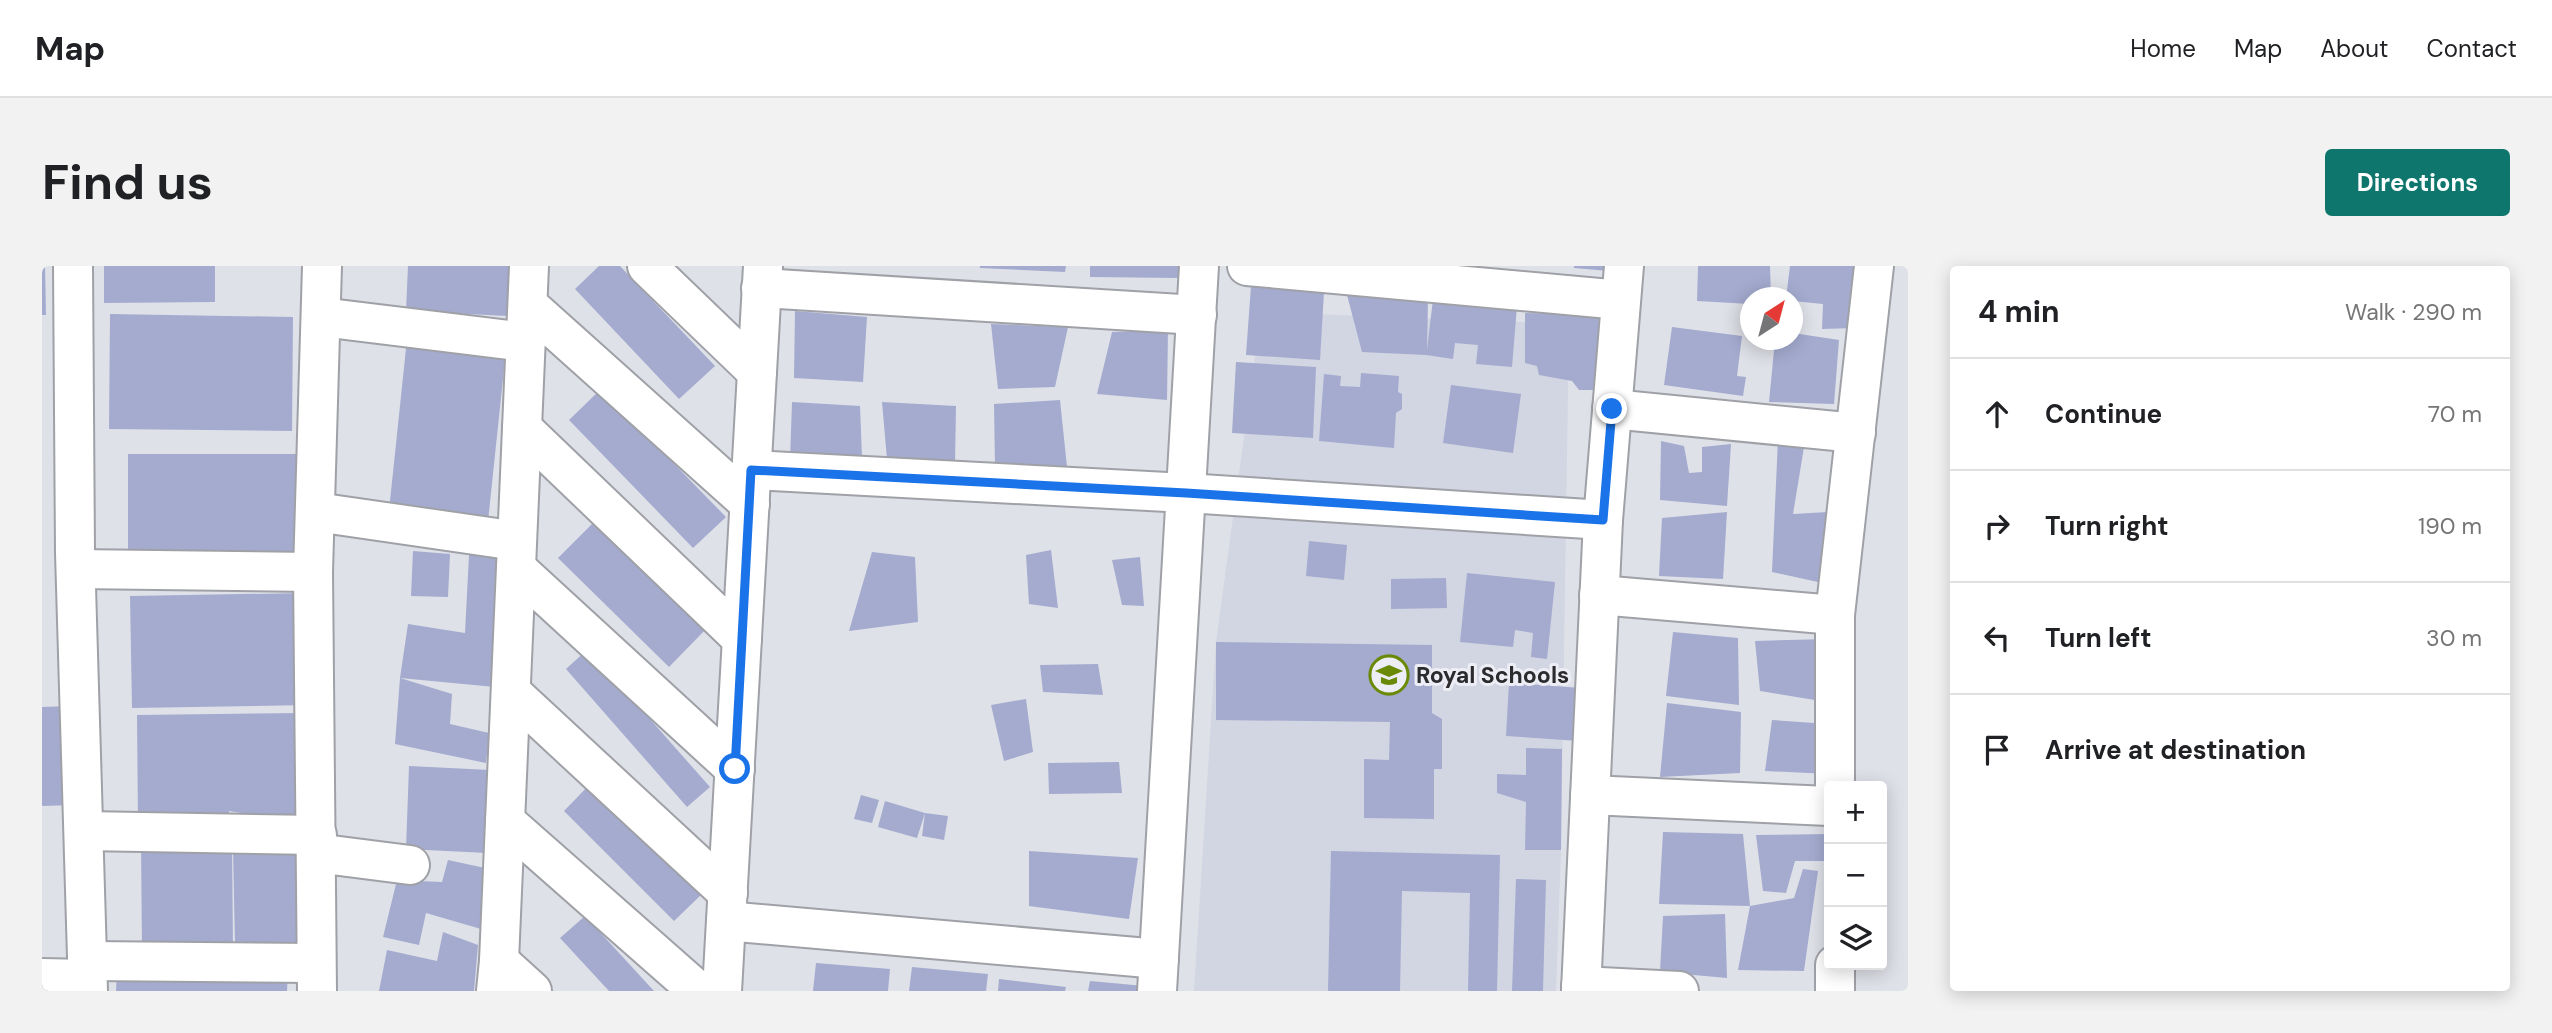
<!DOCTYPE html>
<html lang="en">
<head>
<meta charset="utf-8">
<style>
  body { margin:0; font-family:"DM Sans",sans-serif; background:#f2f2f2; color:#202124 }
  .controls { position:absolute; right:21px; bottom:21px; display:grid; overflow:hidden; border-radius:7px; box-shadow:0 4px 18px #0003 }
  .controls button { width:63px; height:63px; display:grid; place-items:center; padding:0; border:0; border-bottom:2px solid #e0e0e0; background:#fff; color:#202124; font:35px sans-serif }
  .compass { position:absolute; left:1698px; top:21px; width:63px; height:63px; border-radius:50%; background:#fff; box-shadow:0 4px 18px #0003; rotate:36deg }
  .stop { position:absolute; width:21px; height:21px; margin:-16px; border:5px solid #1a73e8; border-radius:50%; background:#fff }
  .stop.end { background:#1a73e8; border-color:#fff; box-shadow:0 2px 7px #0008 }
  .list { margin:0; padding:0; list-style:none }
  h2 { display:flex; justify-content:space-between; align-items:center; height:91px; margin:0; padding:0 28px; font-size:30px }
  h2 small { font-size:23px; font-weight:400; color:#757577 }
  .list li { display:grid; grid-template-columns:46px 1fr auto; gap:21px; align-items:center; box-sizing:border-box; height:112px; padding:0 28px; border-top:2px solid #e0e0e0 }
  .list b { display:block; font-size:26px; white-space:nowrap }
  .list em { font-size:23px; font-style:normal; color:#757577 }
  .icon { flex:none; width:38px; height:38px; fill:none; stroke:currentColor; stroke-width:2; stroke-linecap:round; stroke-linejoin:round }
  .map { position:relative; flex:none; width:1866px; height:725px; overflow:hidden; border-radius:7px }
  header { display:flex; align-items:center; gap:42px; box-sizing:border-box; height:98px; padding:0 35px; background:#fff; border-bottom:2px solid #e0e0e0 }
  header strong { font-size:33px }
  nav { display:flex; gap:38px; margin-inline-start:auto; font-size:24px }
  .intro { display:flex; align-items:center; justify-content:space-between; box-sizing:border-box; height:168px; padding:0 42px }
  h1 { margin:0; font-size:49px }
  .button { padding:18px 32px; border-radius:7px; background:#0f766e; color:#fff; font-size:24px; font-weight:700 }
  main { display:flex; gap:42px; padding:0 42px }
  aside { flex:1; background:#fff; border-radius:7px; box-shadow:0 4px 18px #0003 }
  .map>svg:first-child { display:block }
  .built { fill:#d2d5e2 }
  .building { fill:#a4abcf }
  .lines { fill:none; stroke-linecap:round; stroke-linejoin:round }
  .minor-casing { stroke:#9fa1a7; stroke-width:42 }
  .minor { stroke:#fff; stroke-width:38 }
  .route { stroke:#1a73e8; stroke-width:9 }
  .labels { text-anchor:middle; stroke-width:6; stroke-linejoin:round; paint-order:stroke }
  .poi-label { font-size:23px; font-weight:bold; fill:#2b2b2e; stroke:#edeef5; text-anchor:start }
</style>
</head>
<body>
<header>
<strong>Map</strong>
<nav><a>Home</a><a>Map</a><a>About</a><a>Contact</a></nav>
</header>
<div class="intro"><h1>Find us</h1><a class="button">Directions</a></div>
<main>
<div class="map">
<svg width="1866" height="725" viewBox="0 0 1866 725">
  <rect width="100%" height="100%" fill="#dfe1e8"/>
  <polygon class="built" points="1219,46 1527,58 1519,584 1514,725 1152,725 1174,376"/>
  <g class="building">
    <polygon points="0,0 3,0 4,49 0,49"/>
    <polygon points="62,0 173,0 173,36 62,37"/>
    <polygon points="366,0 468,0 466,50 364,45"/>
    <polygon points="557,0 578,0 673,100 637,133 533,23"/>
    <polygon points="938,0 1024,0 1023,6 938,2"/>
    <polygon points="1048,0 1137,0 1137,12 1048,11"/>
    <polygon points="1532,0 1567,0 1567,5 1532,2"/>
    <polygon points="1656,0 1728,0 1729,32 1708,32 1708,38 1655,35"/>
    <polygon points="1748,0 1817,0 1814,62 1780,63 1781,38 1751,35 1751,32 1744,32"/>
    <polygon points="1209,20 1282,26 1278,94 1204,89"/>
    <polygon points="1305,29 1386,32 1385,84 1391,33 1475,40 1470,101 1434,98 1436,79 1413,77 1411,93 1384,89 1320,86"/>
    <polygon points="753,45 825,51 821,116 752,112"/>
    <polygon points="1483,47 1562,49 1561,124 1537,124 1530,115 1497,109 1495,100 1483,97"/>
    <polygon points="68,48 251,51 250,165 67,163"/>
    <polygon points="949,58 1026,61 1013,121 956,123"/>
    <polygon points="1630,61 1700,70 1695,110 1704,111 1701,130 1622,119"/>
    <polygon points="1126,64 1125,134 1055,128 1070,66"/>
    <polygon points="1751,67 1797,74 1792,138 1727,136 1733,74 1751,74"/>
    <polygon points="365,73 464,84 445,265 346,254"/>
    <polygon points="1194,96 1274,101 1271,172 1190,167"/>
    <polygon points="1319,107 1357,110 1356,126 1360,128 1360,143 1354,147 1352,182 1277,175 1282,108 1299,110 1298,120 1318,121"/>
    <polygon points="1409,119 1479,128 1471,187 1401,177"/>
    <polygon points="559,123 684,251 651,282 527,154"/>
    <polygon points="1018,134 1025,201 953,202 952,138"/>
    <polygon points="750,136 818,140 820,191 748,195"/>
    <polygon points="840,136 914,140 913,197 845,193"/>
    <polygon points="1736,173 1763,175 1751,248 1786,246 1785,318 1730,306"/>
    <polygon points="1619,175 1642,180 1647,207 1660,206 1660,181 1689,178 1685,240 1618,234"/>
    <polygon points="86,188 261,188 261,298 86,297"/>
    <polygon points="1685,246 1681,313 1617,310 1620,252"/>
    <polygon points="555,253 666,361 627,401 516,292"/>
    <polygon points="1267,275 1305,279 1302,314 1264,310"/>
    <polygon points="1009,284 1016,342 987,338 984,289"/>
    <polygon points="371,285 408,288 406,331 369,330"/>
    <polygon points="830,286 873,291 876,356 807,365"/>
    <polygon points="427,289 460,289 453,421 358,412 366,358 423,367"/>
    <polygon points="1098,291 1102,340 1080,339 1070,294"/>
    <polygon points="1425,307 1513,316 1505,393 1489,391 1491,367 1473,364 1471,381 1418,376"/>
    <polygon points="1404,312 1405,342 1349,343 1349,313"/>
    <polygon points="264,327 267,439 90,442 88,330"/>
    <polygon points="1631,366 1696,372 1697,439 1624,430"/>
    <polygon points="1786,373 1779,435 1718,425 1713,375"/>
    <polygon points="1174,376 1390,379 1390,447 1400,453 1400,503 1392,503 1392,553 1322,552 1322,493 1347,494 1348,456 1174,454"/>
    <polygon points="546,383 668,521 645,541 524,403"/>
    <polygon points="1056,398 1061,429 1001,426 998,399"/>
    <polygon points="358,412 410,428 408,458 447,467 444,497 353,478"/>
    <polygon points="1467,417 1540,422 1537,475 1464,470"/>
    <polygon points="984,433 991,486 962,495 949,439"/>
    <polygon points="1625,437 1699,446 1698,507 1618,511"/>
    <polygon points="27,440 30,539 0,540 0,441"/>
    <polygon points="260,447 261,557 187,545 187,559 96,560 95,449"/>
    <polygon points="1730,454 1787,458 1787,508 1723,505"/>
    <polygon points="1484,482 1520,483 1519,584 1483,584 1484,536 1455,527 1455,508 1484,509"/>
    <polygon points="1077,496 1080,527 1007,528 1006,497"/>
    <polygon points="367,500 448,504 445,587 364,583"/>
    <polygon points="550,516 661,627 632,655 522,545"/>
    <polygon points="819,529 837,534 830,557 812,553"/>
    <polygon points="843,535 883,547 906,550 902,574 880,570 883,547 875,572 836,561"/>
    <polygon points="1621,566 1701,568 1708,640 1617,638"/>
    <polygon points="1787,568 1787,595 1753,595 1744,627 1721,625 1714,569"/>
    <polygon points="190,574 191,685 100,685 99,575"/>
    <polygon points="265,580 266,687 193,679 191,582"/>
    <polygon points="987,585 1096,592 1087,653 987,640"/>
    <polygon points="1289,585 1458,589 1455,725 1426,725 1428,627 1360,625 1358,725 1286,725"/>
    <polygon points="406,594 443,602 439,663 384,647 377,679 341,671 355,614 400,616"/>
    <polygon points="1761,603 1776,605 1762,705 1696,704 1708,640 1752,632"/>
    <polygon points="1474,613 1504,614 1501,725 1470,725"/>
    <polygon points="1683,648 1685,712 1618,706 1621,650"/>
    <polygon points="543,650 612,725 567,725 518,672"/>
    <polygon points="401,666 436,679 432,725 337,725 345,684 395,695"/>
    <polygon points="774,697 848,703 846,725 771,725"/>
    <polygon points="870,701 946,708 944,725 867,725"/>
    <polygon points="75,705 246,706 245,725 74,725"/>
    <polygon points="957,713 1024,721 1023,725 956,725"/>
    <polygon points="1048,715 1135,723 1135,725 1046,725"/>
  </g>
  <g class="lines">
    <g class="minor-casing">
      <g id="minor">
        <polyline points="31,0 33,287 46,725"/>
        <polyline points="605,0 715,106"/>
        <polyline points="1205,0 1579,34"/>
        <polyline points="719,22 1155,49"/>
        <polyline points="486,39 708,238"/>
        <polyline points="279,51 484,76"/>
        <polyline points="1570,143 1814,167"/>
        <polyline points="480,162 700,373"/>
        <polyline points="709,204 1144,227 1561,254"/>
        <polyline points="274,246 475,275"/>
        <polyline points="474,302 693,503"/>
        <polyline points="34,303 271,306"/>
        <polyline points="1557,329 1793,349"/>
        <polyline points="469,426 686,627"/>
        <polyline points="1793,520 1793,349 1832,0"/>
        <polyline points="1548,529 1787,540"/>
        <polyline points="463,555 656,725"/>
        <polyline points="42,565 275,569"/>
        <polyline points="274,587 368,599"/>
        <polyline points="684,655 1117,693"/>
        <polyline points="46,695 274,697"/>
        <polyline points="457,695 490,725"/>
        <polyline points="1793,699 1793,725"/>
        <polyline points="0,712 45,713"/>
        <polyline points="1539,720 1637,725"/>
        <polyline points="275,725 271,306 280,0"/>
        <polyline points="454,725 457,695 487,0"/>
        <polyline points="680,725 721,0"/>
        <polyline points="1115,725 1157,0"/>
        <polyline points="1539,725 1561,254 1582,0"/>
      </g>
    </g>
    <use href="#minor" class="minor"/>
  </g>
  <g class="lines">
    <polyline class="route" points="693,503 709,204 1144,227 1561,254 1570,143"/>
  </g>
  <defs>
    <g id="school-ring" transform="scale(2.0125)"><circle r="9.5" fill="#edeef5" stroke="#698907" stroke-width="1.5"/><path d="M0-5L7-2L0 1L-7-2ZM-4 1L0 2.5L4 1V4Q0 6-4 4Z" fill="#698907"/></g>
  </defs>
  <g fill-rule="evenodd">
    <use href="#school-ring" x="1347" y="409"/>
  </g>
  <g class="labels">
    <g class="poi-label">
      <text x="1374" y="417">Royal Schools</text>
    </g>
  </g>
</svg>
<div class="controls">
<button>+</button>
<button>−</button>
<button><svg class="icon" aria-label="layers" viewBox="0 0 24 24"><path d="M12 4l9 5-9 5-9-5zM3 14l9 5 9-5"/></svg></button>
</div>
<svg class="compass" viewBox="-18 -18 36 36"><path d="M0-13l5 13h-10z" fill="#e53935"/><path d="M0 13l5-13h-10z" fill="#757577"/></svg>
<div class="stop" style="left:693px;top:503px"></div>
<div class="stop end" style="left:1570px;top:143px"></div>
</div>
<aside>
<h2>4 min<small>Walk · 290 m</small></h2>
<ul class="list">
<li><svg class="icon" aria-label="ahead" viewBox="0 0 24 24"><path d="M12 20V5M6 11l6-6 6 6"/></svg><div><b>Continue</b></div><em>70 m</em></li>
<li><svg class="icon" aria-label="right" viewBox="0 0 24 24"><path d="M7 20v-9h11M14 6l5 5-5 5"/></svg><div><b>Turn right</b></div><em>190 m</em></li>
<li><svg class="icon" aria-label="left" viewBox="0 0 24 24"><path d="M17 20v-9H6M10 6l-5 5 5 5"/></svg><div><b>Turn left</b></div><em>30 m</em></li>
<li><svg class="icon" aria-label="arrive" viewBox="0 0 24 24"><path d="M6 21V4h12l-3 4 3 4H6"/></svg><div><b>Arrive at destination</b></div></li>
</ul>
</aside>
</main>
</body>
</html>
